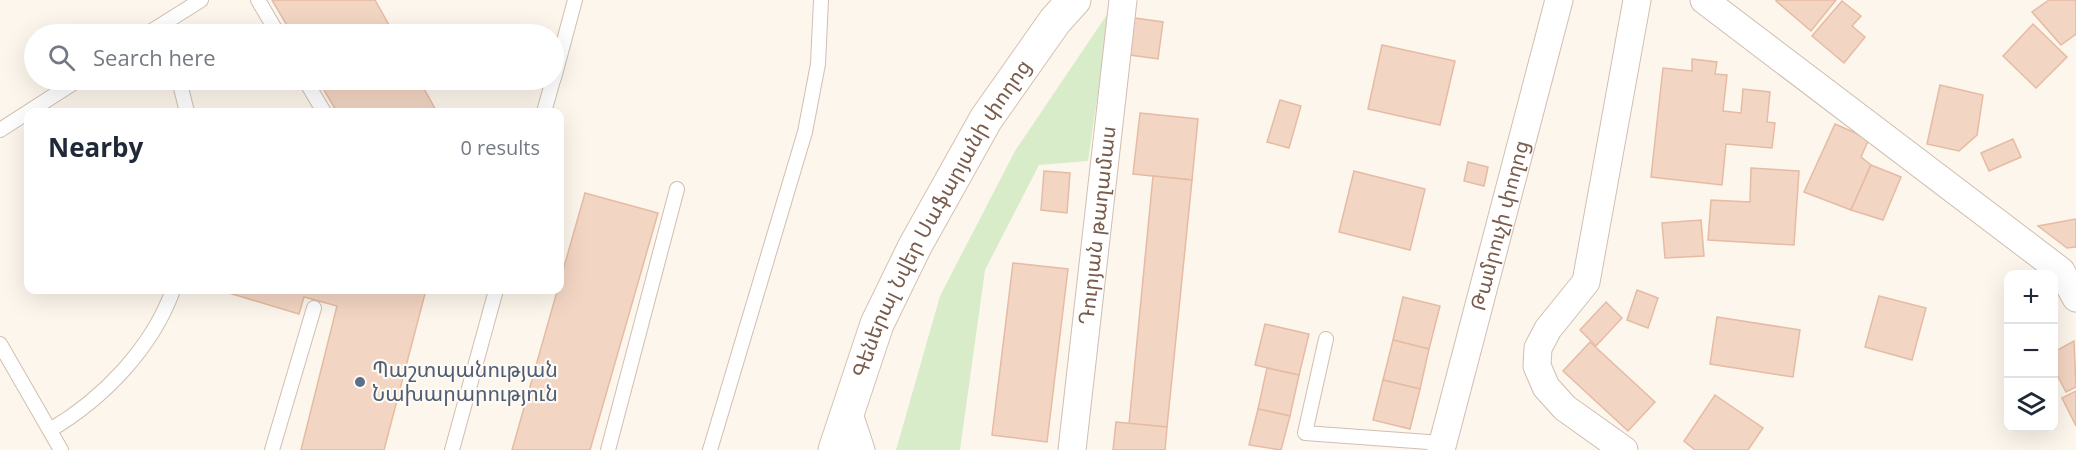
<!DOCTYPE html>
<html lang="en">
<head>
<meta charset="utf-8">
<style>
  body { margin:0; font-family:"Open Sans","Noto Sans Armenian",sans-serif; background:#f6f6f7; color:#1f2937 }
  .controls { position:absolute; right:18px; bottom:18px; display:grid; overflow:hidden; border-radius:12px; box-shadow:0 6px 24px #0002 }
  .controls button { width:54px; height:54px; display:grid; place-items:center; padding:0; border:0; border-bottom:2px solid #e0e1e3; background:#fff; color:#1f2937; font:30px sans-serif }
  .list { margin:0; padding:0; list-style:none }
  h2 { display:flex; justify-content:space-between; align-items:center; height:78px; margin:0; padding:0 24px; font-size:26px }
  h2 small { font-size:20px; font-weight:400; color:#747a83 }
  .icon { flex:none; width:33px; height:33px; fill:none; stroke:currentColor; stroke-width:2; stroke-linecap:round; stroke-linejoin:round }
  .map { position:relative; flex:none; width:2076px; height:450px; overflow:hidden }
  .search { position:absolute; background:#fff; box-shadow:0 6px 24px #0002; left:24px; top:24px; width:540px; height:66px; display:flex; align-items:center; gap:15px; box-sizing:border-box; padding:0 21px; border-radius:33px; color:#747a83; font-size:22px }
  .panel { position:absolute; background:#fff; box-shadow:0 6px 24px #0002; left:24px; top:108px; width:540px; height:186px; border-radius:12px }
  .map>svg:first-child { display:block }
  .green { fill:#d8ecc9 }
  .building { fill:#f3d5c3; stroke:#e6bba3; stroke-width:1.5 }
  .lines { fill:none; stroke-linecap:round; stroke-linejoin:round }
  .lane-casing { stroke:#d1beb0; stroke-width:16 }
  .street-casing { stroke:#d1beb0; stroke-width:29 }
  .secondary-casing { stroke:#d6c0b0; stroke-width:35 }
  .lane { stroke:#fff; stroke-width:14 }
  .street { stroke:#fff; stroke-width:27 }
  .secondary { stroke:#fff; stroke-width:33 }
  .service-dot { fill:#5c6f8a; stroke:#fffaf3; stroke-width:2 }
  .labels { text-anchor:middle; stroke-width:4.5; stroke-linejoin:round; paint-order:stroke }
  .street-label { font-size:21px; fill:#7a5c4d; stroke:#fffaf3 }
  .service-label { font-size:21px; fill:#4e5e75; stroke:#fffaf3; text-anchor:start }
</style>
</head>
<body>
<div class="map">
<svg width="2076" height="450" viewBox="0 0 2076 450">
  <rect width="100%" height="100%" fill="#fdf6ec"/>
  <polygon class="green" points="1110,10 1088,161 1039,165 985,270 960,450 896,450 940,296 1015,151"/>
  <g class="building">
    <polygon points="272,0 375,0 394,34 292,34"/>
    <polygon points="1836,0 1811,31 1776,1 1777,0"/>
    <polygon points="2049,0 2076,0 2076,34 2061,45 2032,12"/>
    <polygon points="1842,1 1861,16 1852,26 1865,37 1844,63 1812,36"/>
    <polygon points="1128,17 1163,22 1158,59 1123,54"/>
    <polygon points="2033,24 2067,57 2036,88 2003,56"/>
    <polygon points="1382,45 1455,61 1440,125 1368,109"/>
    <polygon points="1692,59 1717,62 1715,74 1727,75 1723,111 1741,113 1743,89 1770,92 1767,122 1775,123 1772,148 1726,144 1722,185 1651,177 1663,68 1692,71"/>
    <polygon points="318,80 419,80 437,112 337,112"/>
    <polygon points="1940,85 1983,95 1977,135 1959,151 1927,144"/>
    <polygon points="1280,100 1301,106 1289,148 1267,142"/>
    <polygon points="1140,113 1198,119 1192,180 1133,174"/>
    <polygon points="1835,124 1869,139 1861,157 1871,165 1851,210 1804,192"/>
    <polygon points="2013,139 2021,157 1989,171 1981,153"/>
    <polygon points="1468,162 1488,167 1484,186 1464,181"/>
    <polygon points="1871,165 1901,177 1883,220 1851,210"/>
    <polygon points="1751,168 1799,171 1794,245 1708,240 1711,200 1750,202"/>
    <polygon points="1044,171 1070,173 1067,213 1041,210"/>
    <polygon points="1354,171 1425,189 1410,250 1339,232"/>
    <polygon points="1153,176 1192,180 1167,427 1129,424"/>
    <polygon points="585,193 658,213 590,450 512,450"/>
    <polygon points="2076,219 2076,247 2067,248 2038,226"/>
    <polygon points="1701,220 1704,256 1665,258 1662,223"/>
    <polygon points="1013,263 1068,269 1047,442 992,435"/>
    <polygon points="219,290 426,290 384,450 301,450 337,306 304,297 299,314"/>
    <polygon points="1637,290 1658,298 1648,328 1627,320"/>
    <polygon points="1879,296 1926,308 1912,360 1865,347"/>
    <polygon points="1403,297 1440,306 1429,349 1393,340"/>
    <polygon points="1606,302 1622,318 1596,346 1580,330"/>
    <polygon points="1717,317 1800,330 1793,377 1710,364"/>
    <polygon points="1265,324 1309,334 1299,375 1255,365"/>
    <polygon points="1393,340 1429,349 1420,389 1383,380"/>
    <polygon points="2074,341 2076,387 2066,392 2054,369 2054,352"/>
    <polygon points="1590,342 1655,402 1628,431 1563,371"/>
    <polygon points="1267,368 1299,375 1290,416 1258,409"/>
    <polygon points="1383,380 1420,389 1410,429 1373,420"/>
    <polygon points="2076,391 2076,426 2062,398"/>
    <polygon points="1715,395 1763,428 1748,450 1695,450 1684,441"/>
    <polygon points="1258,409 1290,416 1281,450 1249,445"/>
    <polygon points="1116,422 1167,427 1165,450 1113,450"/>
  </g>
  <g class="lines">
    <g class="lane-casing">
      <g id="lane">
        <polyline points="258,0 278,34"/>
        <polyline points="147,34 201,0"/>
        <polyline points="554,78 575,0"/>
        <polyline points="179,80 187,112"/>
        <polyline points="305,80 324,112"/>
        <polyline points="544,112 553,80"/>
        <polyline points="0,130 78,80"/>
        <polyline points="1326,339 1305,433 1442,443"/>
        <polyline points="0,344 61,450"/>
        <path d="M50 430C103 399 152 348 173 290"/>
        <polyline points="272,450 314,308"/>
        <polyline points="452,450 496,290"/>
        <polyline points="608,450 677,189"/>
        <polyline points="710,450 805,132 818,64 821,0"/>
      </g>
    </g>
    <g class="street-casing">
      <g id="street">
        <polyline points="1704,0 2061,271 2076,298"/>
        <polyline points="848,411 861,450"/>
        <path id="s1" d="M1072 450 1123 0"/>
        <path id="s2" d="M1441 450 1559 0"/>
        <polyline points="1624,450 1565,408 1546,387 1537,366 1538,348 1548,329 1586,282 1637,0"/>
      </g>
    </g>
    <g class="secondary-casing">
      <g id="secondary">
        <path id="s3" d="M835 450 877 324 915 246 986 119 1055 21 1074 0"/>
      </g>
    </g>
    <use href="#lane" class="lane"/>
    <use href="#street" class="street"/>
    <use href="#secondary" class="secondary"/>
  </g>
  <circle class="service-dot" cx="360" cy="382" r="6"/>
  <g class="labels">
    <g class="street-label">
      <text dy="7" stroke="none"><textPath href="#s3" startOffset="256">Գեներալ Նվեր Սաֆարյանի փողոց</textPath></text>
      <text dy="7" stroke="none"><textPath href="#s1" startOffset="226">Դուրյան թաղամաս</textPath></text>
      <text dy="7" stroke="none"><textPath href="#s2" startOffset="232">Թամրուչի փողոց</textPath></text>
    </g>
    <g class="service-label">
      <text x="372" y="377">Պաշտպանության<tspan x="372" dy="24">Նախարարություն</tspan></text>
    </g>
  </g>
</svg>
<div class="controls">
<button>+</button>
<button>−</button>
<button><svg class="icon" aria-label="layers" viewBox="0 0 24 24"><path d="M12 4l9 5-9 5-9-5zM3 14l9 5 9-5"/></svg></button>
</div>
<div class="search"><svg class="icon" aria-label="search" viewBox="0 0 24 24"><circle cx="10" cy="10" r="6"/><path d="M15 15l6 6"/></svg>Search here</div>
<section class="panel">
<h2>Nearby<small>0 results</small></h2>
<ul class="list">
</ul>
</section>
</div>
</body>
</html>
